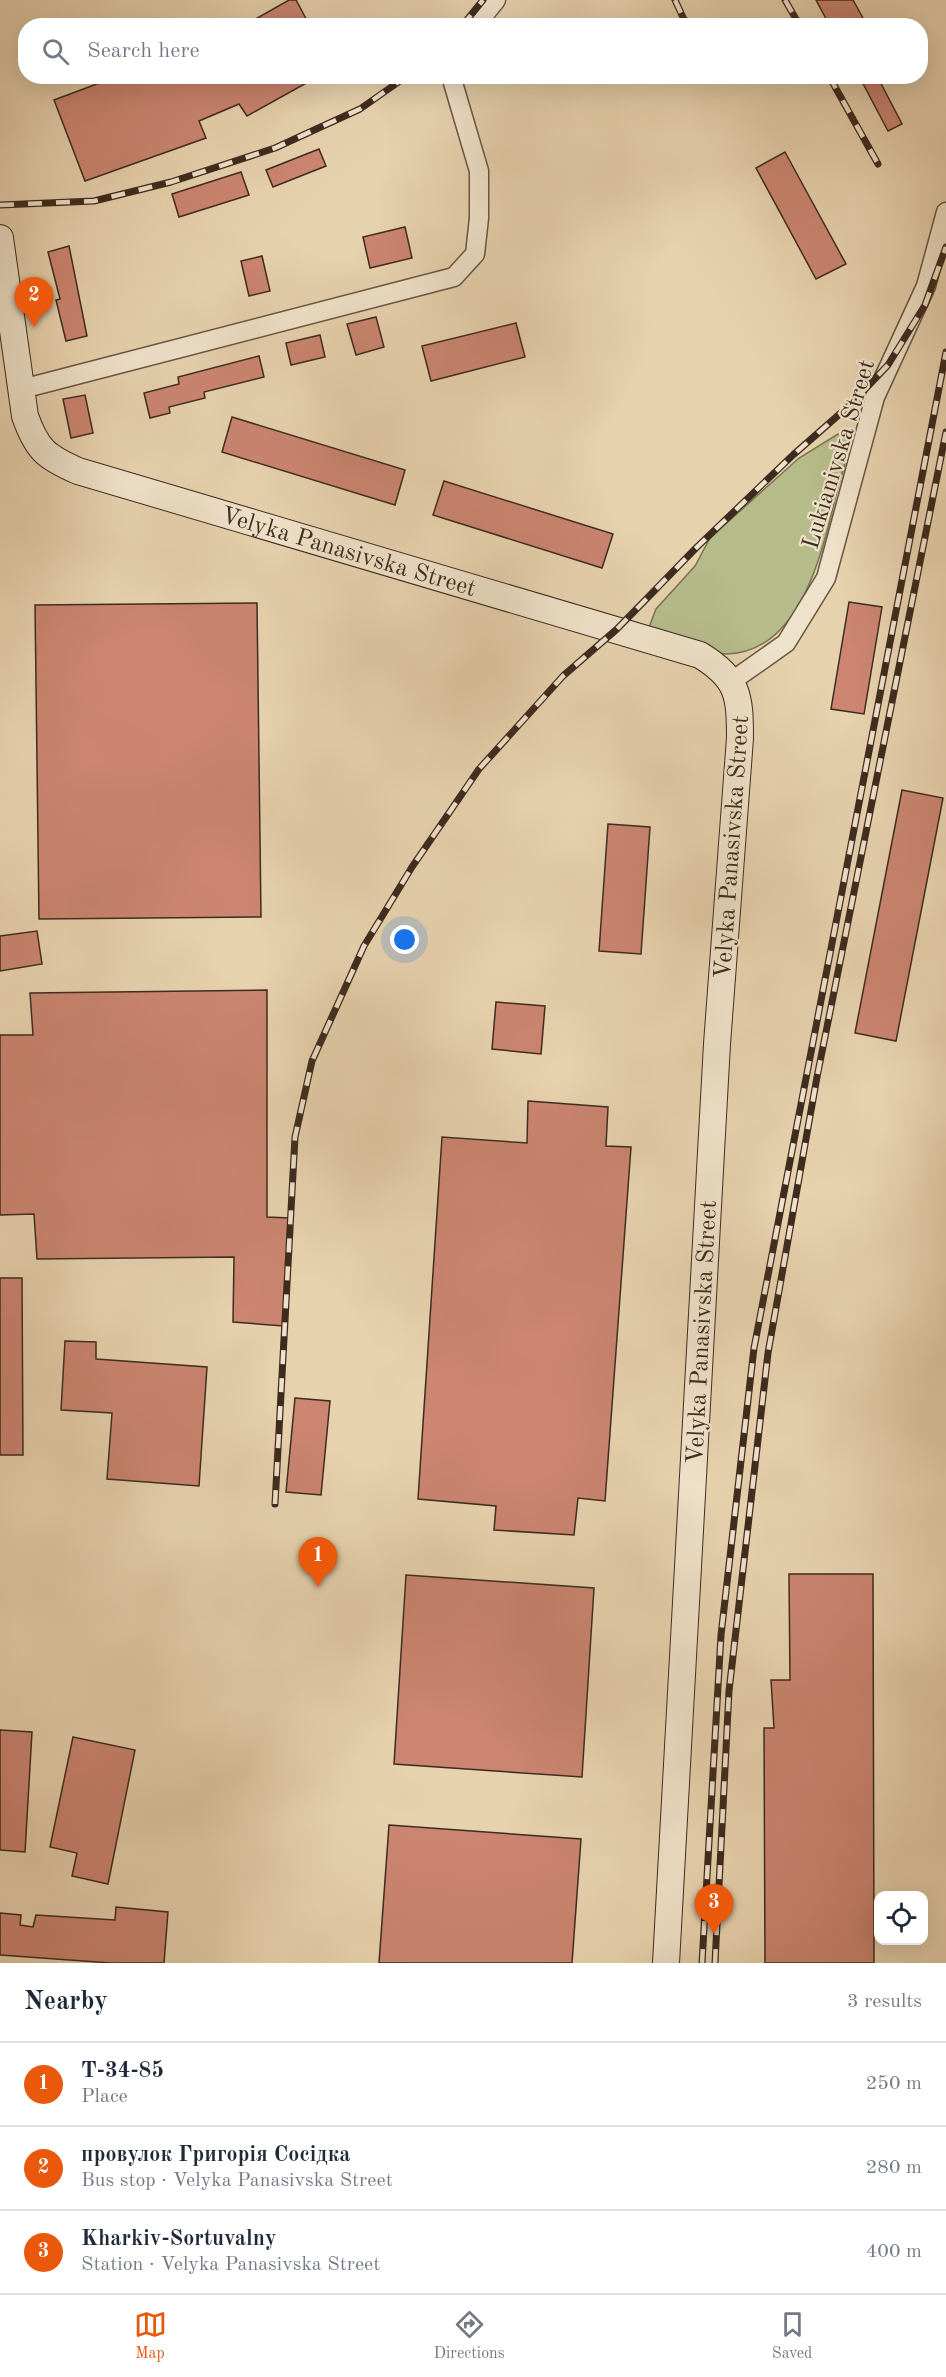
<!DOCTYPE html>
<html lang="en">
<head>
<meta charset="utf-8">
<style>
  body { margin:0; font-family:"Old Standard TT",serif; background:#f6f6f7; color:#1f2937 }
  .controls { position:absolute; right:18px; bottom:18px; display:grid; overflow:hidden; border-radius:12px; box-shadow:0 6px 24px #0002 }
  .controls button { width:54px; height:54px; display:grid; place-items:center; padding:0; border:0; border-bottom:2px solid #e0e1e3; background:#fff; color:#1f2937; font:30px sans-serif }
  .you { position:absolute; left:405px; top:940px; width:21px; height:21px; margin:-15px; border:4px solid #fff; border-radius:50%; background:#1a73e8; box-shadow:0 0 0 9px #1a73e833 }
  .badge { display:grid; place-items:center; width:39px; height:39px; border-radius:50%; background:#ea580c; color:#fff; font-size:20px; font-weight:700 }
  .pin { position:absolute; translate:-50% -50px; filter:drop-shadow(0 2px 3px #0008) }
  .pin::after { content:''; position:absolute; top:32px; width:21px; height:18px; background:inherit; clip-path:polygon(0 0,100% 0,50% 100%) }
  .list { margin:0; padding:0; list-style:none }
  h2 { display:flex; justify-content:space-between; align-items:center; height:78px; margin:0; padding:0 24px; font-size:26px }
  h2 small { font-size:20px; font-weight:400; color:#747a83 }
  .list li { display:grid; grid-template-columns:39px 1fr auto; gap:18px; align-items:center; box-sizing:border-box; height:84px; padding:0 24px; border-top:2px solid #e0e1e3 }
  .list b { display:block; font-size:22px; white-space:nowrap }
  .list p { margin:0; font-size:20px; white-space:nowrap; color:#747a83 }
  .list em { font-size:20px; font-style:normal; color:#747a83 }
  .icon { flex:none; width:33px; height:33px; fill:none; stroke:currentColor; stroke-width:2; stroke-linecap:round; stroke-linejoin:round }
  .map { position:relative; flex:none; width:946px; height:1963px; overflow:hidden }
  .search { position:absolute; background:#fff; box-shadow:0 6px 24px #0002; left:18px; right:18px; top:18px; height:66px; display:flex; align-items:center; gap:15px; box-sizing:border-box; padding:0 21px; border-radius:24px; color:#747a83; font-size:22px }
  .sheet { height:330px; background:#fff }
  nav { display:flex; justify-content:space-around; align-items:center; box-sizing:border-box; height:84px; border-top:2px solid #e0e1e3; background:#fff; font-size:16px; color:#747a83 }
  nav a { display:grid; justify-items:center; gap:3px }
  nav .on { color:#ea580c }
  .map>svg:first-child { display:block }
  .green { fill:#b6bb8a; stroke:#7a7354; stroke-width:1.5 }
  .building { fill:#cb8571; stroke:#3e2b1f; stroke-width:1.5 }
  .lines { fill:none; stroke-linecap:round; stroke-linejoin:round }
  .street-casing { stroke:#685543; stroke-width:21 }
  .secondary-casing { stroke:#3e2b1f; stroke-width:28 }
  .street { stroke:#efe2ca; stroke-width:18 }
  .secondary { stroke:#efe2ca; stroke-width:26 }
  .rail-casing { stroke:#3e2b1f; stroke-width:7 }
  .rail { stroke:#efe2ca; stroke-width:4.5; stroke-dasharray:14; stroke-linecap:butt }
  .labels { text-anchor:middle; stroke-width:4.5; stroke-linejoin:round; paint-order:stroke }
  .street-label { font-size:24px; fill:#3e2b1f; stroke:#efe2ca }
</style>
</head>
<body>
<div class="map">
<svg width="946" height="1963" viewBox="0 0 946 1963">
  <rect width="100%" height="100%" fill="#e7d2ae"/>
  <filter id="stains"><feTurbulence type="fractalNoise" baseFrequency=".00333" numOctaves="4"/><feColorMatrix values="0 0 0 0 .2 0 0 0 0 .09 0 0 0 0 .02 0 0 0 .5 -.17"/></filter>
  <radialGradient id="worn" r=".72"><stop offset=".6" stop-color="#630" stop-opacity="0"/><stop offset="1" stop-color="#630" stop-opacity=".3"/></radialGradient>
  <path class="green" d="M838 434 851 438C848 455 843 471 838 487 824 545 803 652 727 654 710 654 667 636 648 630L656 609 695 566 710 538 799 458Z"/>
  <g class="building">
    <polygon points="289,0 296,0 310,26 243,26"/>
    <polygon points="816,0 853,0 864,20 854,26 830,26"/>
    <polygon points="118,76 319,76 247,116 239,104 199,121 206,138 85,181 54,100"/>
    <polygon points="859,76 877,76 902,124 888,131"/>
    <polygon points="319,149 326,166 273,187 266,170"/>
    <polygon points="785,152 846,264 816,279 756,168"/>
    <polygon points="241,172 249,195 179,217 172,194"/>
    <polygon points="405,227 412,258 370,268 363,237"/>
    <polygon points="69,246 87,336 66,341 56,300 60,299 48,252"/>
    <polygon points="262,256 270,291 249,296 241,261"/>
    <polygon points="376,317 384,347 356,355 347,324"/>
    <polygon points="516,323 525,357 431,381 422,346"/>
    <polygon points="320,335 325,357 291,365 286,343"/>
    <polygon points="259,356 264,377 204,392 205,398 169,407 170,413 150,418 144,393 179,384 178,377"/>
    <polygon points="85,395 93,433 71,438 63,399"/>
    <polygon points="232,417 405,470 395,505 222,452"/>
    <polygon points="444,481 613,534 602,568 433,515"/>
    <polygon points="849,602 882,607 864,714 831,709"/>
    <polygon points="257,603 261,917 39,919 35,605"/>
    <polygon points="902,790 943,798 896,1041 855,1033"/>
    <polygon points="608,824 650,827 641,954 599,951"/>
    <polygon points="37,931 42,964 0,971 0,936"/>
    <polygon points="267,990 267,1217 289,1218 283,1326 233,1322 234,1257 37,1259 34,1214 0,1215 0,1035 33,1035 30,993"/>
    <polygon points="496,1002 545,1006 541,1054 492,1049"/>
    <polygon points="528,1101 608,1107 606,1146 631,1147 605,1501 578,1498 574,1535 494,1530 496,1506 418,1499 442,1137 527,1143"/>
    <polygon points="0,1278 22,1278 23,1455 0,1455"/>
    <polygon points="65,1341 96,1342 96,1359 207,1367 199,1486 107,1479 112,1413 61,1410"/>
    <polygon points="295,1398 330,1401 321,1495 286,1492"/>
    <polygon points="789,1574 873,1574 874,1963 765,1963 764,1728 774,1728 771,1680 790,1680"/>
    <polygon points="406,1575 594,1588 582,1777 394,1764"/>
    <polygon points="0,1730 32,1732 25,1852 0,1850"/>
    <polygon points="73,1737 135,1750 108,1884 72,1876 77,1853 50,1847"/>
    <polygon points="389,1825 581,1839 572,1963 379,1963"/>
    <polygon points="116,1907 168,1912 164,1963 111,1963 0,1955 0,1913 21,1915 20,1925 33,1927 36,1915 115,1920"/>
  </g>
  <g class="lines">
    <g class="street-casing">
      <g id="street">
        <polyline points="475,26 496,0"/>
        <polyline points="22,389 454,277 475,254 479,218 479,171 451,76"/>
        <polyline points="732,681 786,643 826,578 875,397 926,286 946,212"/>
      </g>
    </g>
    <g class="secondary-casing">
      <g id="secondary">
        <path id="s1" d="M0 238 25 416C37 450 46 457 78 471L700 655C738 678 740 695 740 738L717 1044 666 1963"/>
      </g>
    </g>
    <use href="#street" class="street"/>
    <use href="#secondary" class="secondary"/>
    <g class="rail-casing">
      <g id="rail">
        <polyline points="675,0 687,26"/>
        <polyline points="785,0 800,26"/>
        <polyline points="462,26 483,0"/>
        <polyline points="829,76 878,164"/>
        <polyline points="0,205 94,201 171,182 275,148 360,109 407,76"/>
        <polyline points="275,1504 295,1137 312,1061 364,946 412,867 479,769 563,676 617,629 696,548 793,455 850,405 888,365 925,305 946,247"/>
        <polyline points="702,1963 721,1635 754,1348 946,352"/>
        <polyline points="715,1963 729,1691 768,1353 817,1077 946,432"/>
      </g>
    </g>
    <use href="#rail" class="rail"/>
  </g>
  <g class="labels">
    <g class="street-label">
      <text transform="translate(838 454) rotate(-73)" y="8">Lukianivska Street</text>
      <text dy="8" stroke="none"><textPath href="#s1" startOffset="542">Velyka Panasivska Street</textPath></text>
      <text transform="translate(731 847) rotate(-86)" y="8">Velyka Panasivska Street</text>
      <text transform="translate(701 1332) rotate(-87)" y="8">Velyka Panasivska Street</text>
    </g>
  </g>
  <rect width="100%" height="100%" filter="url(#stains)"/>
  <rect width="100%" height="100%" fill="url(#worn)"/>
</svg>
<div class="controls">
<button><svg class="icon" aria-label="locate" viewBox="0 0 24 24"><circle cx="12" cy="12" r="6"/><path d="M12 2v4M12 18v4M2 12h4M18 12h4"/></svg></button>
</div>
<div class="you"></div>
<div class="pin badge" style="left:318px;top:1587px">1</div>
<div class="pin badge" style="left:34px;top:327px">2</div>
<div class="pin badge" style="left:714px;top:1934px">3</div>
<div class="search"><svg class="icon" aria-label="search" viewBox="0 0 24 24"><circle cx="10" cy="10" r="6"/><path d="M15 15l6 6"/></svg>Search here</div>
</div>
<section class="sheet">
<h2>Nearby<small>3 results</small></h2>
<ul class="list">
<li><span class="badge">1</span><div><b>Т-34-85</b><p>Place</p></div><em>250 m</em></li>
<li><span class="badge">2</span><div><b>провулок Григорія Сосідка</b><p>Bus stop · Velyka Panasivska Street</p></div><em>280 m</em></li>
<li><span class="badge">3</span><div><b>Kharkіv-Sortuvalny</b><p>Station · Velyka Panasivska Street</p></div><em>400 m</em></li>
</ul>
</section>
<nav>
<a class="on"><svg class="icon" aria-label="map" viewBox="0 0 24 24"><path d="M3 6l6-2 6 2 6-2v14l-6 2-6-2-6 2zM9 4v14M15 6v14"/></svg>Map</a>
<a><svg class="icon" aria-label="directions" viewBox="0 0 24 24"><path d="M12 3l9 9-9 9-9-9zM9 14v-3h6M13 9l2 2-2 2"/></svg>Directions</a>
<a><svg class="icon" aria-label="saved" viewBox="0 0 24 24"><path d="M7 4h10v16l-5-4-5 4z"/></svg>Saved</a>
</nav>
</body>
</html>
